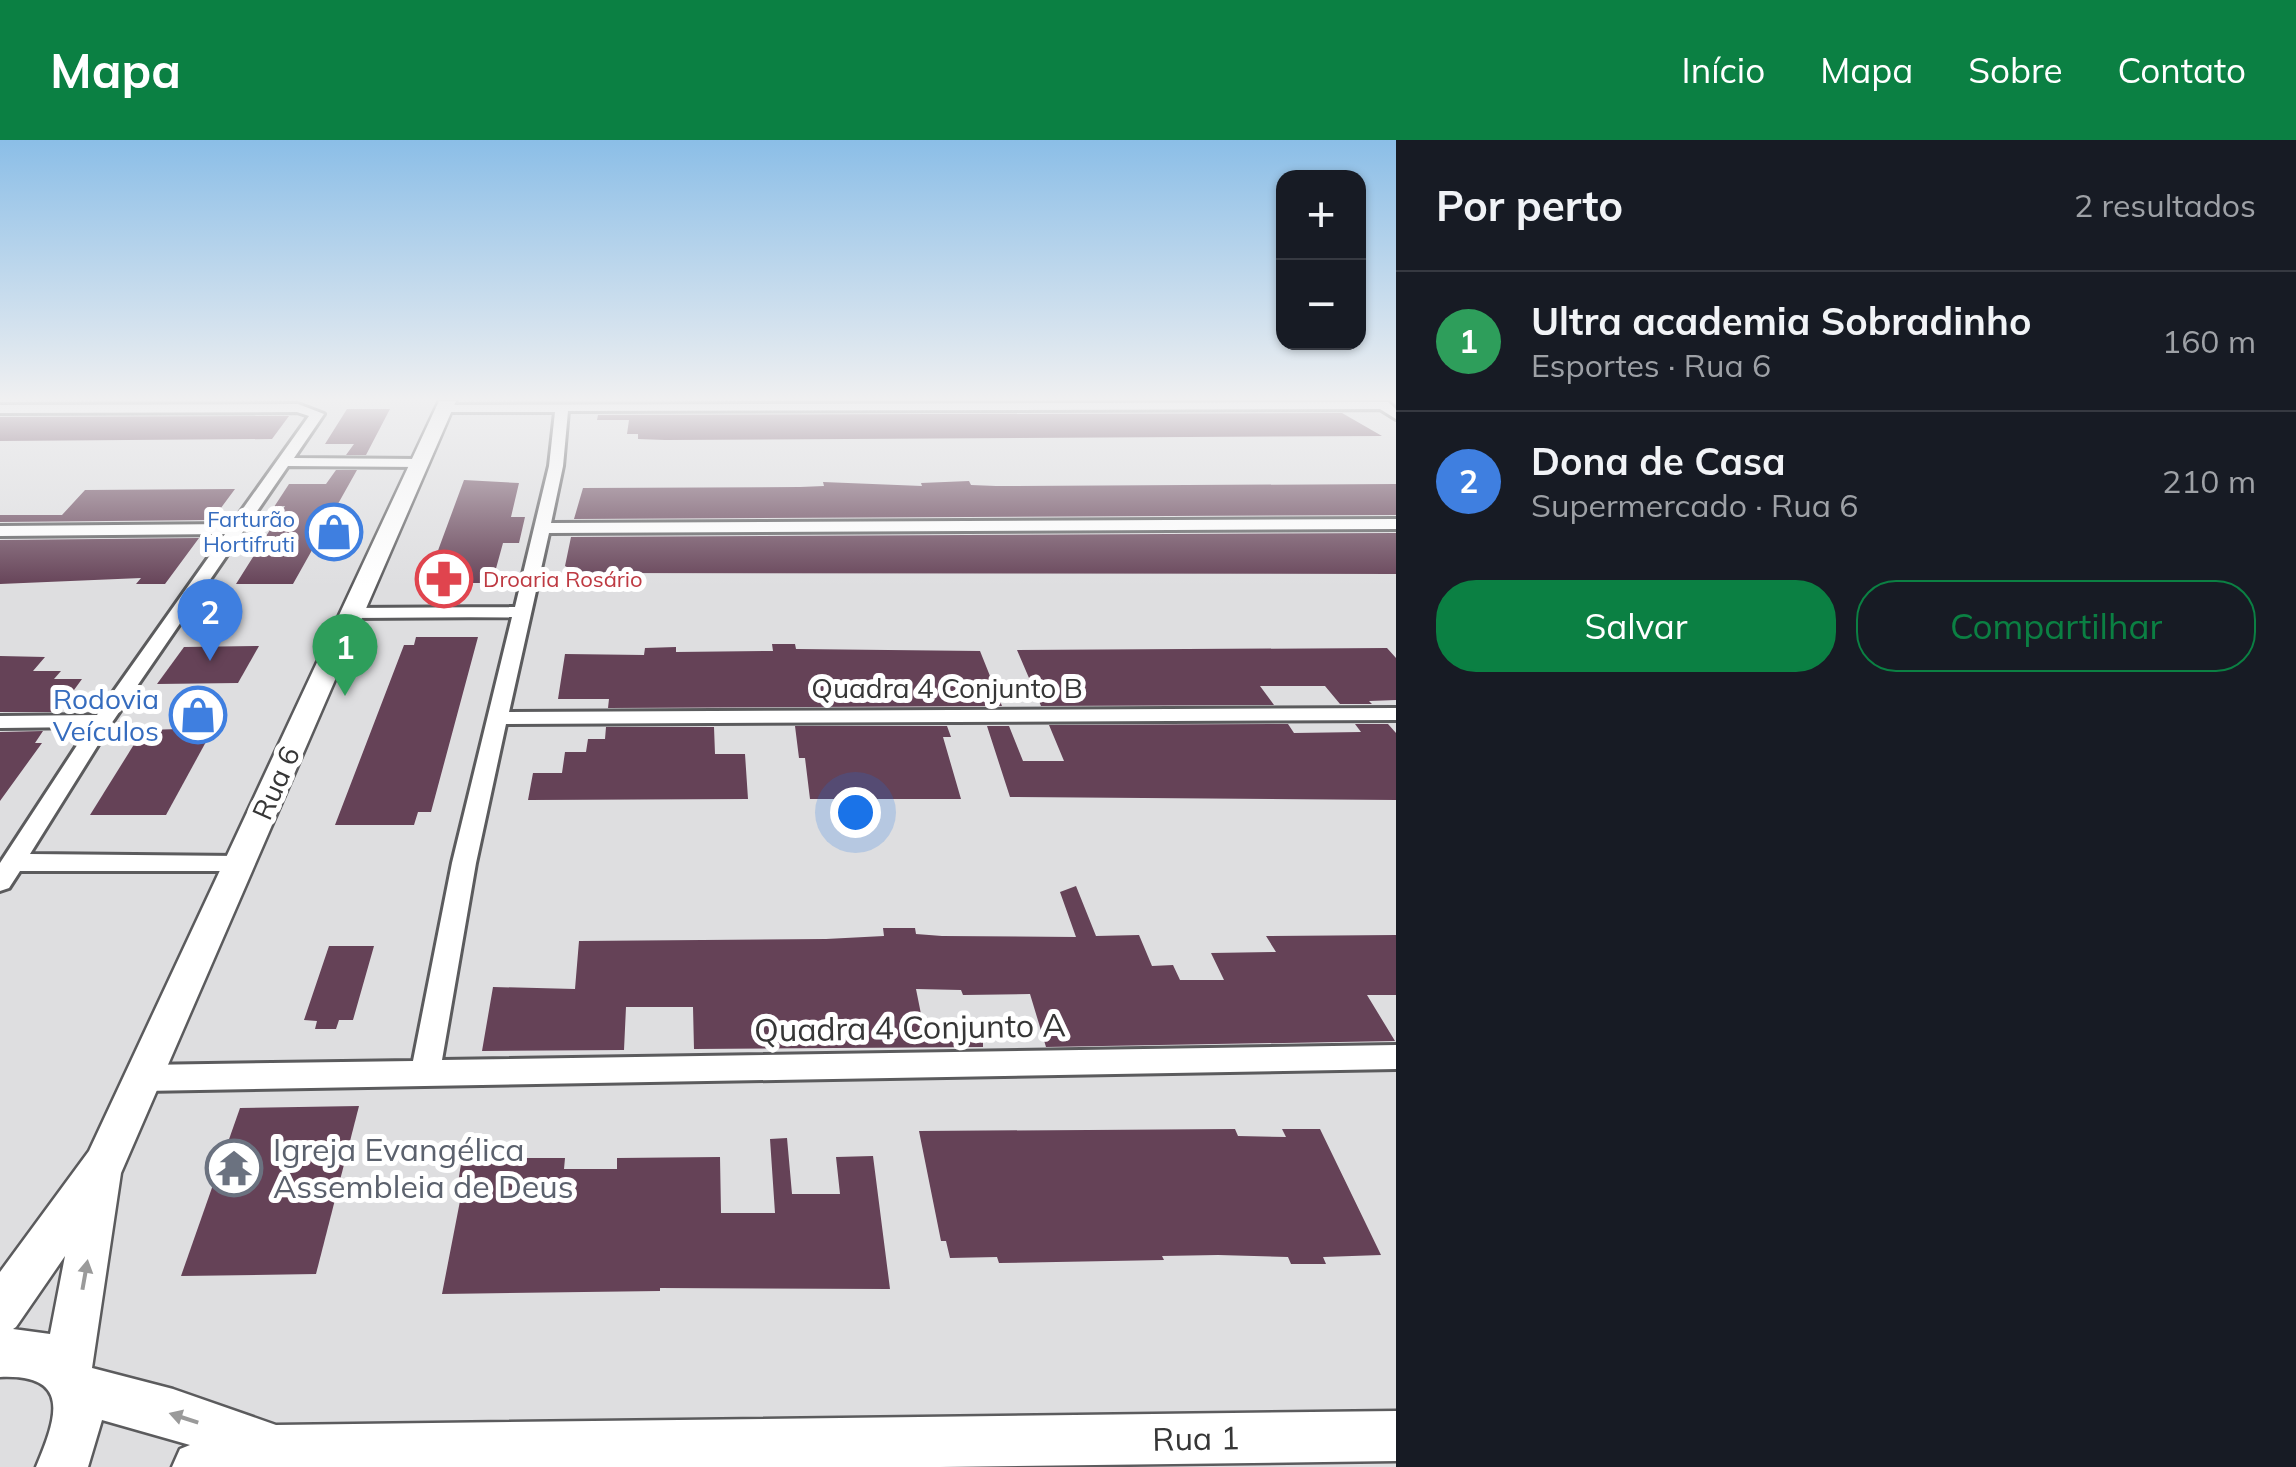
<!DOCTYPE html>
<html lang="pt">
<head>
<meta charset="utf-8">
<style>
  body { margin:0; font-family:Mulish,sans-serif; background:#20242c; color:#f1f3f6 }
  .controls { position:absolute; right:30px; top:30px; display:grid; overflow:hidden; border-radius:20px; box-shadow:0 2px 8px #0004 }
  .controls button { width:90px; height:90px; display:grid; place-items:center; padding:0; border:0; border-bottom:2px solid #363941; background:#171b24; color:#f1f3f6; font:50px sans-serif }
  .you { position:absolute; left:855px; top:672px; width:35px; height:35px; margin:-25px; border:8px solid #fff; border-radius:50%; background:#1a73e8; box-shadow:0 0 0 15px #1a73e833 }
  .badge { display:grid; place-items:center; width:65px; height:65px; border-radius:50%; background:#0b8043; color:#fff; font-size:32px; font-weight:700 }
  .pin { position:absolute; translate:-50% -82px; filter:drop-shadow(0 2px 5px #0008) }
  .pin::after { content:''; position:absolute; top:52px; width:35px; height:30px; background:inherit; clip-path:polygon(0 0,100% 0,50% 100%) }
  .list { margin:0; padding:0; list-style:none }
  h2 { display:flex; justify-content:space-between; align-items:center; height:130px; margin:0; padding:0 40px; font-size:42px }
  h2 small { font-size:32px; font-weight:400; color:#9ea1a6 }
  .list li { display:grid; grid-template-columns:65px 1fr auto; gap:30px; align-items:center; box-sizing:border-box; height:140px; padding:0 40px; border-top:2px solid #363941 }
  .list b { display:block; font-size:38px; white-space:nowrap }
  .list p { margin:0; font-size:32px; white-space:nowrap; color:#9ea1a6 }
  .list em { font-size:32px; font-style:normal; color:#9ea1a6 }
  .actions { display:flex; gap:20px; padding:30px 40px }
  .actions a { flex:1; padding:22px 0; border:2px solid #0b8043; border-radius:40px; text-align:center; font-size:35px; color:#0b8043 }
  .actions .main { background:#0b8043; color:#fff }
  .map { position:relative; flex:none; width:1396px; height:1327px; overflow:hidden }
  header { display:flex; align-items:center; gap:60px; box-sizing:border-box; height:140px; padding:0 50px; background:#0b8043; color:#fff }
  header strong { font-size:48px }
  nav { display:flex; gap:55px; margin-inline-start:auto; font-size:35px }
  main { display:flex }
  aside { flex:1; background:#171b24 }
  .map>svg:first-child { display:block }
  .building { fill:#654257 }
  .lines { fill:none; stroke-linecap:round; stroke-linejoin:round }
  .minor-casing { stroke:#5b5b5d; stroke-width:6 }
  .tertiary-casing { stroke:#5b5b5d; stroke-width:5 }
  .minor { fill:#fff; fill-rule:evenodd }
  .tertiary { fill:#fff; fill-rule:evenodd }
  .oneway { fill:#9a9a9a }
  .labels { text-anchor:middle; stroke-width:10; stroke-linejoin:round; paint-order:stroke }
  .far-shop-label { font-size:22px; fill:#366cbe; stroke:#fff; text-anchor:end }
  .far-health-label { font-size:22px; fill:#be3a42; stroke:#fff; text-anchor:start }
  .street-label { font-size:28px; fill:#363636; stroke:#fff }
  .shop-label { font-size:28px; fill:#366cbe; stroke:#fff; text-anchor:end }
  .near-street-label { font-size:32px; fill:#363636; stroke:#fff }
  .near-worship-label { font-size:32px; fill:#5b616d; stroke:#fff; text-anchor:start }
</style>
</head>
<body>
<header>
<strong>Mapa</strong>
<nav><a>Início</a><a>Mapa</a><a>Sobre</a><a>Contato</a></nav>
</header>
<main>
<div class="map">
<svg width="1396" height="1327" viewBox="0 0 1396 1327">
  <rect width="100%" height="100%" fill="#dedee0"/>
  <g class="building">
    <polygon points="347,269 390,269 366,315 346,315 354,304 325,304"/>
    <polygon points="1342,273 1382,296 665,300 638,299 638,294 627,294 629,280 597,280 598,275"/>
    <polygon points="289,276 272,299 0,301 0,277"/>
    <polygon points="336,330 357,330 293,444 236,444 285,366 274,367 289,344 326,344"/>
    <polygon points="464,340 519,343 511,377 525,377 519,403 503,403 492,443 426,443"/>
    <polygon points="969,341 971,345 996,346 1396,344 1396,375 574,379 583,348 800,347 824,346 823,342 922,346 921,343"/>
    <polygon points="235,349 212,380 0,382 0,375 62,375 85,350"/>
    <polygon points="1396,393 1396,434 600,433 589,439 565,426 571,397"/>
    <polygon points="199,398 165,444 136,444 141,438 0,444 0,400"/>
    <polygon points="416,497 478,497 431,672 418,672 414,685 335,685 404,505 414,505"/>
    <polygon points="772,504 795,504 796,509 980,511 1002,566 608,568 609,559 558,559 565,514 644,515 645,508 676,507 676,512 773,511"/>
    <polygon points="259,506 238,543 157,544 184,507"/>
    <polygon points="1387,508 1396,518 1396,560 1369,561 1372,564 1340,564 1325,546 1260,546 1274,565 1041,566 1017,510"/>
    <polygon points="0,516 45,517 33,531 61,531 54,539 82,539 58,572 0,572"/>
    <polygon points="1288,584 1294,593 1361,592 1355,584 1388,584 1396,593 1396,660 1010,657 987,586 1009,586 1023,621 1064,621 1049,585"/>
    <polygon points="795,586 947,586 951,597 943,597 961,659 810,659 805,618 799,618"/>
    <polygon points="606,587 714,587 715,614 745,614 748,659 528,660 533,633 562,633 565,612 586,612 588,599 605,599"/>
    <polygon points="181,589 213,589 166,675 90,675 143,590"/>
    <polygon points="43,591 35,603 42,603 0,661 0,592"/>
    <polygon points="1076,746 1096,796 1139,795 1152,826 1173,825 1180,840 1224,840 1211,813 1276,812 1266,796 1396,795 1396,855 1367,855 1395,901 1046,907 1030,854 963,855 961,850 916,849 924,889 983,889 983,907 694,909 693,867 626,867 624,910 482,911 493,847 575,849 579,801 826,799 884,796 883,788 915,788 916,794 942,796 1076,797 1060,752"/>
    <polygon points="329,806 374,806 353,880 339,880 336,889 315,889 317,881 304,880"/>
    <polygon points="359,966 316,1134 181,1136 240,968"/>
    <polygon points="1235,989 1238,996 1286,997 1282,989 1320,989 1381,1115 1323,1117 1326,1124 1291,1124 1288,1117 1218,1115 1162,1116 1164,1120 999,1123 997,1117 950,1118 946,1101 941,1101 919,991"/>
    <polygon points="787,998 792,1054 840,1054 836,1017 873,1016 890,1149 660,1148 660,1151 442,1154 460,1061 455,1061 462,1018 565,1018 564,1029 617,1029 617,1018 720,1017 721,1073 775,1073 770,999"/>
  </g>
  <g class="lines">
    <g class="minor-casing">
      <g id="minor">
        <polygon points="1388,262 1396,269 1396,279 1380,269 568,271 563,326 551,383 1396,379 1396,389 549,393 509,572 1396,568 1396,580 506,584 476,723 442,920 1396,905 1396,929 143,951 133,947 128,938 133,929 143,925 413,921 452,723 512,477 352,478 343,473 352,468 515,467 549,326 555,272 445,272 439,268 440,265"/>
        <polygon points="298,264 324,274 294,318 420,319 427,323 420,327 288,326 113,581 30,714 239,716 247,719 251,725 247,731 20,731 9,748 0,751 0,723 89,587 0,588 0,576 97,575 225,394 0,396 0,386 232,384 309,276 297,272 0,273 0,265"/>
      </g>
    </g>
    <g class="tertiary-casing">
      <path id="tertiary" d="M439 261H456L121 1033 92 1228 173 1249 276 1285 1396 1271V1321L940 1327H172L180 1309 190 1305 102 1280 88 1327H36C57 1277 72 1234 0 1237V1132L89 1011ZM65 1116 50 1194 13 1189 16 1187Z"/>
    </g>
    <use href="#minor" class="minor"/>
    <use href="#tertiary" class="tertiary"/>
  </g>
  <defs><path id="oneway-solid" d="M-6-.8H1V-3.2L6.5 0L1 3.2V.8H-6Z" transform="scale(2.5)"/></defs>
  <g class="oneway">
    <use href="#oneway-solid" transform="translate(85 1135) rotate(-80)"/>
    <use href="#oneway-solid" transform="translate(184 1278) rotate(-162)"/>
  </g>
  <linearGradient id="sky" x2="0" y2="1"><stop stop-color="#8bbee7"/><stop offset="0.58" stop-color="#f0f0f1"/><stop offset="1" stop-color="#f0f0f1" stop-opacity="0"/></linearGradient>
  <rect width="1396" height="447" fill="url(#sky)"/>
  <defs>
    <g id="shop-ring" transform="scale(2.875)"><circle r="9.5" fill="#fff" stroke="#3f7fe0" stroke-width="1.5"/><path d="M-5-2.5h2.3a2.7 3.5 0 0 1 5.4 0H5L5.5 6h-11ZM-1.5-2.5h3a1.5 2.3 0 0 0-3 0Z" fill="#3f7fe0"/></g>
    <g id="pharmacy-ring" transform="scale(2.875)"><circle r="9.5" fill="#fff" stroke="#e0444e" stroke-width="1.5"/><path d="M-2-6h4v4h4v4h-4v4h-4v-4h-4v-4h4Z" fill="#e0444e"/></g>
    <g id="temple-ring" transform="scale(2.875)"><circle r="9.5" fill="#fff" stroke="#6b7280" stroke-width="1.5"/><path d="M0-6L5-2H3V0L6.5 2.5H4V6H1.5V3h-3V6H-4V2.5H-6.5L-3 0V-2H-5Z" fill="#6b7280"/></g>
  </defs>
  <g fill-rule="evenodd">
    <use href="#shop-ring" x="334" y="392"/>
    <use href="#pharmacy-ring" x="444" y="439"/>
    <use href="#shop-ring" x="198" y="575"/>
    <use href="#temple-ring" x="234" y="1028"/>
  </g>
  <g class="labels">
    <g class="far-shop-label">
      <text x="295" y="387">Farturão<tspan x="295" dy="25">Hortifruti</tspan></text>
    </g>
    <g class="far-health-label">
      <text x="483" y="447">Droaria Rosário</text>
    </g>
    <g class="street-label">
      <text x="947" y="558">Quadra 4 Conjunto B</text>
      <text transform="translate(276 643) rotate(-66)" y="10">Rua 6</text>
    </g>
    <g class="shop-label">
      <text x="159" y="569">Rodovia<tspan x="159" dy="32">Veículos</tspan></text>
    </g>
    <g class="near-street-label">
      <text transform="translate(910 888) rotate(-1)" y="11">Quadra 4 Conjunto A</text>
      <text transform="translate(1196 1299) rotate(-1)" y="11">Rua 1</text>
    </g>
    <g class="near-worship-label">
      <text x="273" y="1021">Igreja Evangélica<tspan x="273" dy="37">Assembleia de Deus</tspan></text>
    </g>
  </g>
</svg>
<div class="controls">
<button>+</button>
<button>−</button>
</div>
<div class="you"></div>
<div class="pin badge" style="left:345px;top:556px;background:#2e9e5b">1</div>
<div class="pin badge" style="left:210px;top:521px;background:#3f7fe0">2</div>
</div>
<aside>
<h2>Por perto<small>2 resultados</small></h2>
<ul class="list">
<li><span class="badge" style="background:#2e9e5b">1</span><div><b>Ultra academia Sobradinho</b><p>Esportes · Rua 6</p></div><em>160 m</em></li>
<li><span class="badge" style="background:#3f7fe0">2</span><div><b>Dona de Casa</b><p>Supermercado · Rua 6</p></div><em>210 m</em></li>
</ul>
<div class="actions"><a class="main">Salvar</a><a>Compartilhar</a></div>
</aside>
</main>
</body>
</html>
